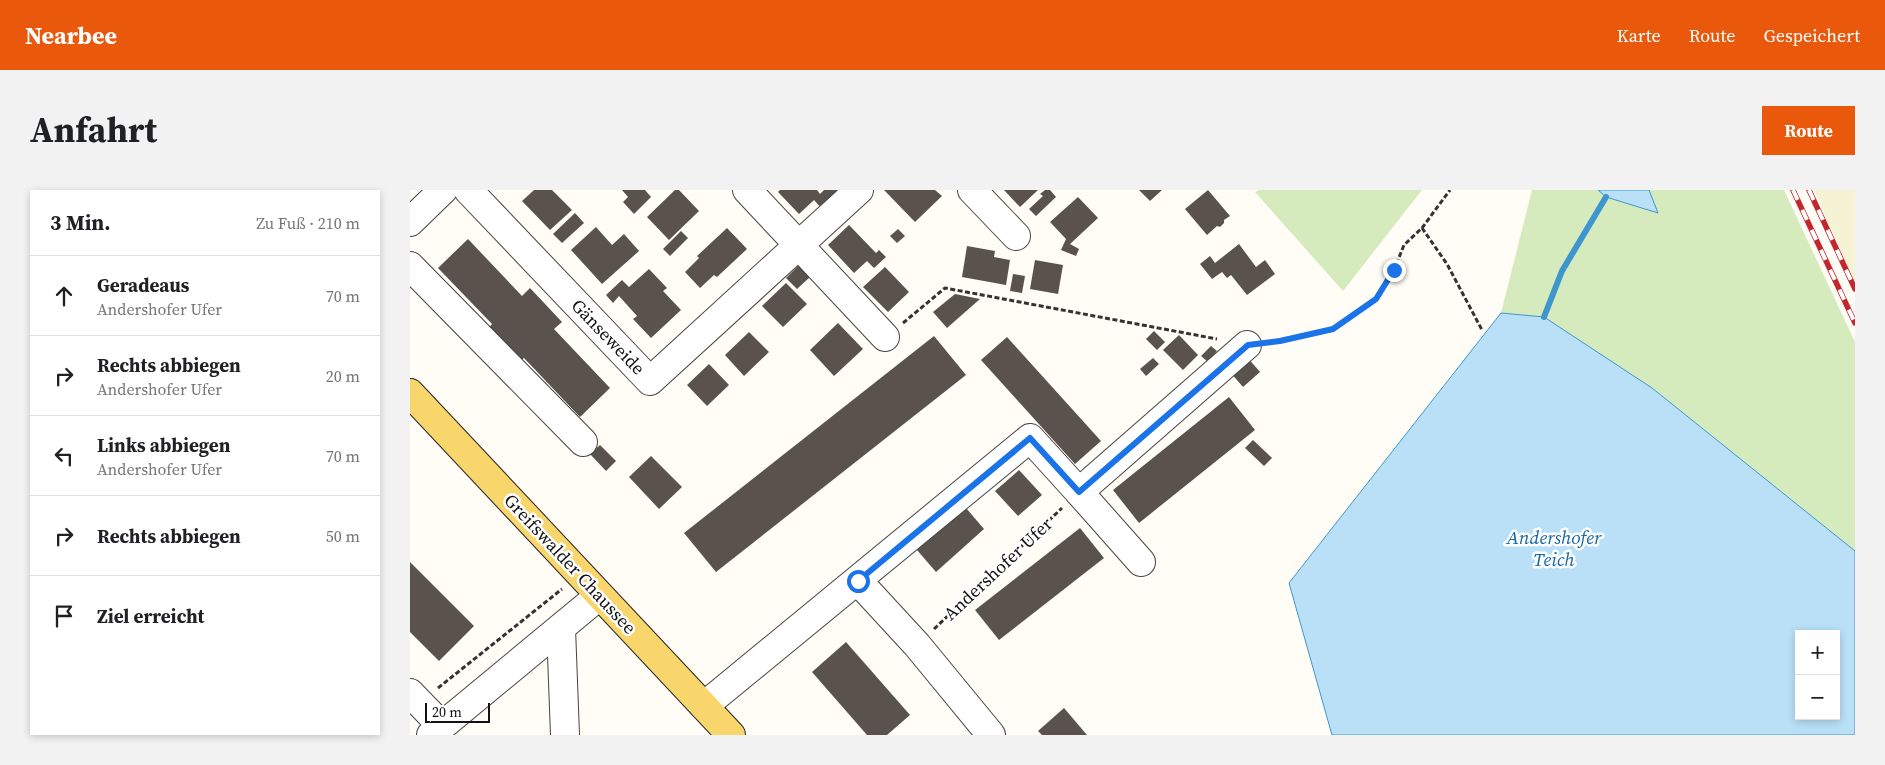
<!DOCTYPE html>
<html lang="de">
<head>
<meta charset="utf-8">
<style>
  body { margin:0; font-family:"Source Serif 4",serif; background:#f2f2f2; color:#202124 }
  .controls { position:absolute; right:15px; bottom:15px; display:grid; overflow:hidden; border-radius:0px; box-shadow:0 2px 8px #0003 }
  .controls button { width:45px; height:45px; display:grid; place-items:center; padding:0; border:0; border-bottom:1px solid #e0e0e0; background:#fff; color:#202124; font:25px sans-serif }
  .scale { position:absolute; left:15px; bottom:12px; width:65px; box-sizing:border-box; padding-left:5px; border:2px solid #111; border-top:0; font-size:14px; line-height:18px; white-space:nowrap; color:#111; -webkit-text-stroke:4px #fff; paint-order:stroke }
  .stop { position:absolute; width:15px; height:15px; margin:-11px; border:4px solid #1a73e8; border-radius:50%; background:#fff }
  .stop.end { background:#1a73e8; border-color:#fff; box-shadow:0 1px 5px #0008 }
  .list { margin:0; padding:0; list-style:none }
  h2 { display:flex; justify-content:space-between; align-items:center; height:65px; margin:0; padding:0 20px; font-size:21px }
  h2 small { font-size:16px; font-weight:400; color:#757577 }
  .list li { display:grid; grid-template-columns:32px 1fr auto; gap:15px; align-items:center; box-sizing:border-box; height:80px; padding:0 20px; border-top:1px solid #e0e0e0 }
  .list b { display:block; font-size:19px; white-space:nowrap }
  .list p { margin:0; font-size:16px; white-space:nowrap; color:#757577 }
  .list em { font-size:16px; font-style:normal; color:#757577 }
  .icon { flex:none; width:28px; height:28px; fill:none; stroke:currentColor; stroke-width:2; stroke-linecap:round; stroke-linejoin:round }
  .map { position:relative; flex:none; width:1445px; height:545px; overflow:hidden; border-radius:0px }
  header { display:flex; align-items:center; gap:30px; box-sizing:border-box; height:70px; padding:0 25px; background:#ea580c; color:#fff }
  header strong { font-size:24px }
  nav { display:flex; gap:28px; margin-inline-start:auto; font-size:18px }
  .intro { display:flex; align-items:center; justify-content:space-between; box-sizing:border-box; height:120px; padding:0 30px }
  h1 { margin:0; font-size:35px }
  .button { padding:12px 22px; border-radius:0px; background:#ea580c; color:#fff; font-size:18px; font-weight:700 }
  main { display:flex; gap:30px; padding:0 30px }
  aside { flex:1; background:#fff; border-radius:0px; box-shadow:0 2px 8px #0003 }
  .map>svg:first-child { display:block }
  .farmland { fill:#f6f3d4 }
  .green { fill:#d5ebbd }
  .water { fill:#b9e0f7; stroke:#3f96cf; fill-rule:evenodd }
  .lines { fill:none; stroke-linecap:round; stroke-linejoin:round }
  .stream { stroke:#3f96cf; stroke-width:6 }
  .building { fill:#5a524d }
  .minor-casing { stroke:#444; stroke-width:30 }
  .major-casing { stroke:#222; stroke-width:30 }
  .path { stroke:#333; stroke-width:3; stroke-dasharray:5 2.5; stroke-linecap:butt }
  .minor { stroke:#fff; stroke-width:28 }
  .major { stroke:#f9d66b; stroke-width:28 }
  .rail-casing { stroke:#c4262e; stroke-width:5.5 }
  .rail { stroke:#fff; stroke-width:4; stroke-dasharray:11; stroke-linecap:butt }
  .route { stroke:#1a73e8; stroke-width:6 }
  .labels { text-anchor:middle; stroke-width:5; stroke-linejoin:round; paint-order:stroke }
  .street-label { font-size:18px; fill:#111; stroke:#fff }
  .water-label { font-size:19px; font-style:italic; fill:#1768a6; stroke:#fff }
</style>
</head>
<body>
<header>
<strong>Nearbee</strong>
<nav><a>Karte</a><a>Route</a><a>Gespeichert</a></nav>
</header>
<div class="intro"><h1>Anfahrt</h1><a class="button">Route</a></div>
<main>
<aside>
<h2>3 Min.<small>Zu Fuß · 210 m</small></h2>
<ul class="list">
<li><svg class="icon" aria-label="ahead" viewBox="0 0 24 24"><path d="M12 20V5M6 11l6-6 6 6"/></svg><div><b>Geradeaus</b><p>Andershofer Ufer</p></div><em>70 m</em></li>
<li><svg class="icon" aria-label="right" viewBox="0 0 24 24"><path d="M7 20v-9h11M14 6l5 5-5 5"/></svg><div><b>Rechts abbiegen</b><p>Andershofer Ufer</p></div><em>20 m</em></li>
<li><svg class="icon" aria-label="left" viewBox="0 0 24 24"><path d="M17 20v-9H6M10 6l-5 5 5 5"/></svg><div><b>Links abbiegen</b><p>Andershofer Ufer</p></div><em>70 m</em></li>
<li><svg class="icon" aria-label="right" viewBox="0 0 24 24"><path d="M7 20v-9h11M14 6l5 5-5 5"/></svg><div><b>Rechts abbiegen</b></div><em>50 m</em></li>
<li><svg class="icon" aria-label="arrive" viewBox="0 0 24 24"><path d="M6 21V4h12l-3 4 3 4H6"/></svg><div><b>Ziel erreicht</b></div></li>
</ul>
</aside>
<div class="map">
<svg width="1445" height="545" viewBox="0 0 1445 545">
  <rect width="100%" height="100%" fill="#fffdf5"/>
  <polygon class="farmland" points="1404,0 1445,0 1445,92"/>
  <g class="green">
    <polygon points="849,0 1012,0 933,101 845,2"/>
    <polygon points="1122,0 1374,0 1445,152 1445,361 1242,198 1091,123"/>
  </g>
  <g class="water">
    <polygon points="1188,0 1239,0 1248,23 1196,7"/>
    <path d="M1091 123 1134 127 1242 198 1445 361V545H922L879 393ZM1389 444H1426V526H1389Z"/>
  </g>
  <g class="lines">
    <polyline class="stream" points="1134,127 1152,81 1196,7"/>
  </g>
  <g class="building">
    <polygon points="124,0 142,0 162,20 140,40 112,11"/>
    <polygon points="212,0 235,0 241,7 224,24 213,12 218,7"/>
    <polygon points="265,0 269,0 289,21 259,50 237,27"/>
    <polygon points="370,0 407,0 410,4 414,0 434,0 413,20 404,10 389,24 368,2"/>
    <polygon points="474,0 525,0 532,6 505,32"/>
    <polygon points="594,0 628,0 610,17"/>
    <polygon points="635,0 640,0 646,7 626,26 619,19 633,6 630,4"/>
    <polygon points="729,0 752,0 740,11"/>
    <polygon points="798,0 820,26 814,30 814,33 810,37 807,36 797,45 775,19"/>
    <polygon points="668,7 688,28 660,54 669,59 666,66 651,60 656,49 640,32"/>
    <polygon points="165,23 174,33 152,53 143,44"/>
    <polygon points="439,35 466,63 469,60 476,67 464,78 457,71 444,83 418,55"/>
    <polygon points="186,37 202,55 214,44 229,61 192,94 161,60"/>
    <polygon points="317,38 337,59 307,87 304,85 290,98 275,82 289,68 287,66"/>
    <polygon points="488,39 495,46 487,53 480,46"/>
    <polygon points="271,41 278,48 260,66 253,59"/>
    <polygon points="58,49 112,106 120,98 152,132 144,139 200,198 170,227 114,168 109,172 77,140 82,134 28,78"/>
    <polygon points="829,54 846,77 855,70 865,84 837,105 821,85 817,88 812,82 802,89 790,74 800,66 805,73"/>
    <polygon points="557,56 585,61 584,67 600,70 596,95 552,87"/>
    <polygon points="625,70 653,75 648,104 620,99"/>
    <polygon points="389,75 400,87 387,99 376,88"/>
    <polygon points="475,77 499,102 478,122 453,97"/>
    <polygon points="239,79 257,98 253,101 271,120 241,148 223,129 227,126 209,106 203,113 196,105 212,90 219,97"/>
    <polygon points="603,84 615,86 612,103 600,101"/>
    <polygon points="376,93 397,114 373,137 352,116"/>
    <polygon points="545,104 570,109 537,138 523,122"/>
    <polygon points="428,133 453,159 424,186 400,160"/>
    <polygon points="744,141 755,152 747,160 736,149"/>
    <polygon points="339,142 359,162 334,186 315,165"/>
    <polygon points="769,145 788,165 773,180 753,160"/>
    <polygon points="524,146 556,185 306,382 274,343"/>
    <polygon points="597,147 691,251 665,274 571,170"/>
    <polygon points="801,156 807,161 798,172 791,166"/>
    <polygon points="837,167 850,182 833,197 820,182"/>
    <polygon points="743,168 749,174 736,186 730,179"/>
    <polygon points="299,174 319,195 297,216 277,195"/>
    <polygon points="819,207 845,240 729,333 703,300"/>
    <polygon points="843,250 862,268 854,276 835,258"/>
    <polygon points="190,255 206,271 196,281 180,264"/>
    <polygon points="241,266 272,297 249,319 219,287"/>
    <polygon points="609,280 632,305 608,326 585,301"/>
    <polygon points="556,318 574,339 526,382 507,360"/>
    <polygon points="670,338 694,368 589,450 565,420"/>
    <polygon points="0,372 64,436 29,471 0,442"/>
    <polygon points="436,452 500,525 477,545 457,545 402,482"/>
    <polygon points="654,518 677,545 632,545 628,541"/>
  </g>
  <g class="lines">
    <g class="minor-casing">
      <g id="minor">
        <polyline points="58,0 240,191 449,0"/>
        <polyline points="337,0 475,147"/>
        <polyline points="562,0 606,46"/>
        <polyline points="0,32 33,0"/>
        <polyline points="0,76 173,252"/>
        <polyline points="669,302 731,372"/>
        <polyline points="448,391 507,455 581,545"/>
        <polyline points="151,438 155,545"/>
        <polyline points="0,503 32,536"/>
        <polyline points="294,516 620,248 669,302 837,155"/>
        <polyline points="21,545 189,406"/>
      </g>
    </g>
    <g class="major-casing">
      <polyline id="major" points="0,203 321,545"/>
    </g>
    <g class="path">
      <polyline points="1012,38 1037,74 1072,140"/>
      <polyline points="493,133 535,98 807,149"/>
      <polyline points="860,152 923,139 966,109 984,80 994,55 1012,38 1040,0"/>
      <polyline points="524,439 652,318"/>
      <polyline points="28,498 152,399"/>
    </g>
    <use href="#minor" class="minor"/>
    <use href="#major" class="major"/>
    <g class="rail-casing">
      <g id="rail">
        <polyline points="1383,0 1445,133"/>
        <polyline points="1399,0 1445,99"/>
      </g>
    </g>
    <use href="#rail" class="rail"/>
  </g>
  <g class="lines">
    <polyline class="route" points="448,391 620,248 669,302 838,155 870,151 923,139 966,109 984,80"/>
  </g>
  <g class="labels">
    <g class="street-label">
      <text transform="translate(198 147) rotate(46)" y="6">Gänseweide</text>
      <text transform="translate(160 374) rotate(47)" y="6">Greifswalder Chaussee</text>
      <text transform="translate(588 379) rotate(-43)" y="6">Andershofer Ufer</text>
    </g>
    <g class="water-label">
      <text x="1144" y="354">Andershofer<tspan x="1144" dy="22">Teich</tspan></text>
    </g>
  </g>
</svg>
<div class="controls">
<button>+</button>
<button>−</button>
</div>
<div class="scale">20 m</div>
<div class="stop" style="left:448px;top:391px"></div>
<div class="stop end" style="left:984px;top:80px"></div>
</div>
</main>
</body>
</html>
